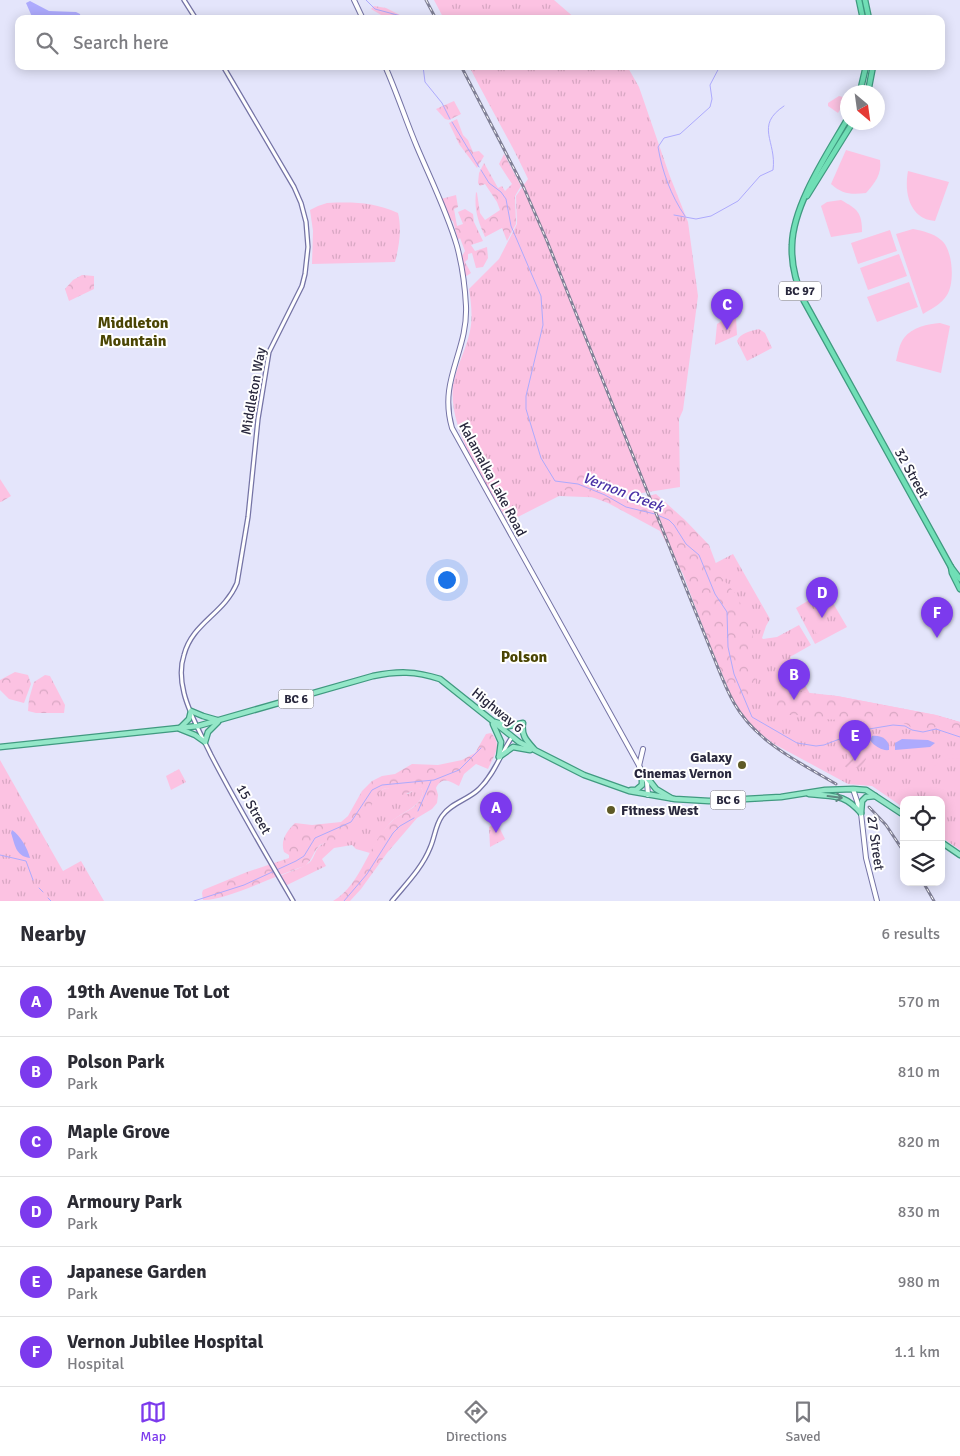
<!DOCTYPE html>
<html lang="en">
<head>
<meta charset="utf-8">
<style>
  body { margin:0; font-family:Signika,sans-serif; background:#f2f2f3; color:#2b2b33 }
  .controls { position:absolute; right:15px; bottom:15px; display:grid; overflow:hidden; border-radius:10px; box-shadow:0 2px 12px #0003 }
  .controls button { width:45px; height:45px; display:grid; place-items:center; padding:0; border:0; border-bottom:1px solid #e1e1e2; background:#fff; color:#2b2b33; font:25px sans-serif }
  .compass { position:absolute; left:840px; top:85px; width:45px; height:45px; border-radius:50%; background:#fff; box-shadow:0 2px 12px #0003; rotate:151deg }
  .you { position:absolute; left:446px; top:579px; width:18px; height:18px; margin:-12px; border:4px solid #fff; border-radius:50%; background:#1a73e8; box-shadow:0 0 0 8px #1a73e833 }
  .badge { display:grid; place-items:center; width:32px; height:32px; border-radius:50%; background:#7c3aed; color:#fff; font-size:16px; font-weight:700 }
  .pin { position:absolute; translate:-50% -41px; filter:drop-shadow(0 1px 2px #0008) }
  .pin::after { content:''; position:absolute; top:26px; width:18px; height:15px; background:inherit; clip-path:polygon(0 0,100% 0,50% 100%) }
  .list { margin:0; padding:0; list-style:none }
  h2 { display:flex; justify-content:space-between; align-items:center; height:65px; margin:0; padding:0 20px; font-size:21px }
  h2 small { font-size:16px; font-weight:400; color:#7c7c81 }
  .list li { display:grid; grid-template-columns:32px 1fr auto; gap:15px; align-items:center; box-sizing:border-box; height:70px; padding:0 20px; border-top:1px solid #e1e1e2 }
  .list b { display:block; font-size:19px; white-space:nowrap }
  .list p { margin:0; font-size:16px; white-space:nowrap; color:#7c7c81 }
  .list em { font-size:16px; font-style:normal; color:#7c7c81 }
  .icon { flex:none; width:28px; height:28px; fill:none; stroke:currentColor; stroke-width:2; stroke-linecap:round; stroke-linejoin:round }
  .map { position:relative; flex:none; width:960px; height:901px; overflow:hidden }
  .search { position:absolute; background:#fff; box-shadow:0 2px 12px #0003; left:15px; right:15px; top:15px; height:55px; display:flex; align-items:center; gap:12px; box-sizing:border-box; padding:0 18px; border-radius:10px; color:#7c7c81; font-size:19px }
  .sheet { height:485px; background:#fff }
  nav { display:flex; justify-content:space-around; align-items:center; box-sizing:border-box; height:70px; border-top:1px solid #e1e1e2; background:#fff; font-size:14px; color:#7c7c81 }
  nav a { display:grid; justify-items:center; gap:2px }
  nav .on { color:#7c3aed }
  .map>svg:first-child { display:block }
  .grass { fill:url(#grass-tufts) }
  .forest { fill:url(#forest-crowns) }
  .garden { fill:url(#garden-furrows) }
  .pitch { fill:#fcc2e2 }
  .water { fill:#adaafd }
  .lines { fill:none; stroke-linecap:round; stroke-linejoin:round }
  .stream { stroke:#adaafd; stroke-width:1 }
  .tertiary-casing { stroke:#7473a5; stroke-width:5.5 }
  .secondary-casing { stroke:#7473a5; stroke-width:6 }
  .primary-casing { stroke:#409a80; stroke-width:7 }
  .trunk-casing { stroke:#409a80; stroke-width:7 }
  .tertiary { stroke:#fff; stroke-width:3 }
  .secondary { stroke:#fff; stroke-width:4 }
  .primary { stroke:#94e7c8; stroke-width:4.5 }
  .trunk { stroke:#70dfb6; stroke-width:4.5 }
  .rail-casing { stroke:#808096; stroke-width:3 }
  .rail { stroke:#fff; stroke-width:1; stroke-dasharray:4; stroke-linecap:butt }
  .oneway { stroke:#5e8882 }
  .poi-dot { fill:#5e5a26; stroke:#fff; stroke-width:2 }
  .labels { text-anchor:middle; stroke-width:4; stroke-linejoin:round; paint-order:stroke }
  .shield { fill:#fff; stroke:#696877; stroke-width:1 }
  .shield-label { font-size:12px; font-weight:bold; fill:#29283d }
  .street-label { font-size:14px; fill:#29283d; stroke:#fff }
  .poi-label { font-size:14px; font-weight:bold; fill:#29283d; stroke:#fff; text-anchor:end }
  .water-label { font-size:15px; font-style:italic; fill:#4931a6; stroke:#fff }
  .quarter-label { font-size:16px; font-weight:bold; fill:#4a4503; stroke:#fff }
</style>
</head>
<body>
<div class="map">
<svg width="960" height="901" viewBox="0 0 960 901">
  <defs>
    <pattern id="grass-tufts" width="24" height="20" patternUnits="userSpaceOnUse" patternTransform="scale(1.25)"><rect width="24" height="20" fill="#fcc2e2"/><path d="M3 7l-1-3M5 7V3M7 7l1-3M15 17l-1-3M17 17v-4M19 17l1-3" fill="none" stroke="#d8a7c3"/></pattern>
    <pattern id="forest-crowns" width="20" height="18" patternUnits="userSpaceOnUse" patternTransform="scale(1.25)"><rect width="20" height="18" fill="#fcc2e2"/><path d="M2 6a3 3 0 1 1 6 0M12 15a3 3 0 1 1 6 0" fill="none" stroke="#d8a7c3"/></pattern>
    <pattern id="garden-furrows" width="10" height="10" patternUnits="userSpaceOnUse" patternTransform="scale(1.25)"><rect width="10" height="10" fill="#fcc2e2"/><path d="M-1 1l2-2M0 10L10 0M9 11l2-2" fill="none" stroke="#d8a7c3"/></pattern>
  </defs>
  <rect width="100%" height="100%" fill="#e4e5fb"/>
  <g class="grass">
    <polygon points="434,0 554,0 576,19 444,19"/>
    <path d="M469 66H627L639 87 669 174 688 222 698 296 683 410 679 419 680 487 610 498 559 496 508 522C487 484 448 431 453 386 456 367 466 350 470 331 473 317 471 302 469 289L499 259 517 224 516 196 528 179C510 140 488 104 469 66Z"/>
    <polygon points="839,96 847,98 838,113 828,106 828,103"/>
    <path d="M327 203C354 202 373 202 398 213 402 229 399 247 395 262L312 264 313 231 310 210 318 206Z"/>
    <polygon points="736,318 737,335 715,345 717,324 725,319"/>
    <path d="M759 329 765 333 772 348 747 361 737 341C740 333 751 331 759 329Z"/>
    <polygon points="733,554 770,619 766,626 762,638 763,639 777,637 799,625 811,645 790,657 810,694 837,696 936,715 960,722 960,850 941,837 941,800 904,800 904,808 872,786 848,784 800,758 774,744 756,730 741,713 730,693 685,579"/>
    <polygon points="824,591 826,591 847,627 815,644 796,608"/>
    <polygon points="0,760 63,871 81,861 104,901 0,901"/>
    <polygon points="179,769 186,782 171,790 166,776"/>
    <path d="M387 788 408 794 416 789 421 788 423 791C421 809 401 811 390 823 382 832 376 843 370 853L356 849 352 845 334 848 322 859 326 866 285 886 280 876C288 872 306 867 311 861 315 856 315 849 321 845 334 836 355 836 364 821 371 811 372 791 387 788Z"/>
    <polygon points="497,823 505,839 490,847 489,827"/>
  </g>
  <g class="forest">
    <polygon points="374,6 386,8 408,19 388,19 371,9"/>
    <polygon points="454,101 461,114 449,120 445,119 436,109"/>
    <polygon points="457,119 463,135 468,140 473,152 479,151 484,156 477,168 459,144 449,123"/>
    <path d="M504 154 521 186 515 196 516 224 507 241 502 228 485 237C478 221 474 210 476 192L477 193 480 213 485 220 500 210 497 202 485 184 480 186 478 183 479 173 484 163 498 188 502 186 505 191 512 184 499 164Z"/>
    <polygon points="456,195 458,207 454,209 457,226 463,224 458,212 465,209 473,214 474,222 483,241 471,245 475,251 487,247 488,258 483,267 476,268 472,253 468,254 468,259 465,262 471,273 465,277 462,256 465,251 460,238 458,240 453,221 450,220 441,199"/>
    <polygon points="82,275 94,276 94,289 69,301 65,289 73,280"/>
    <polygon points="579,475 587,475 629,501 656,494 685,520 709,545 721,577 734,592 750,620 754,646 747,659 755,674 757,693 736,704 712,651 683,574 660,531 608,503 589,496 562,489 560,485"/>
    <polygon points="0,479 11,496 1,502 0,502"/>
    <polygon points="15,672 28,675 31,684 24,703 9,699 0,690 0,680"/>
    <polygon points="45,675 50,676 65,705 64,713 36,713 28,711 29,699 34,682"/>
    <polygon points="793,691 837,696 936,715 960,722 960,734 936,727 923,730 912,728 906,724 894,723 823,719 806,715 782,715 771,709 772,702"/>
    <path d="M491 733C503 745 494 755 488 769L476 764 464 774 459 786C449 781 442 776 436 788L438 795 437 803 432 809 417 818 387 853 361 889 350 901H333C363 883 367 845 392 821 403 811 421 809 423 791L421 788 403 795 387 788 383 789C369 799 371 820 358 830 347 838 332 839 320 845 313 851 313 860 305 866 281 873 225 901 203 900L202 893 203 890 247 872 289 858V855L284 852C280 840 287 831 295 823L312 825 341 822 348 816 362 791 372 781 382 776 395 774 412 764 438 765 462 760 475 753 486 734Z"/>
  </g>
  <polygon class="garden" points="859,752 864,754 866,759 861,768 847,768 841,763 847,759 849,754"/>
  <g class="pitch">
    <path d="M846 150 880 160C882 174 875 183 866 193 851 195 842 194 831 184Z"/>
    <path d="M908 171 949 182 935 221C909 219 904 192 908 171Z"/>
    <path d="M841 200C857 209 862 212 862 232L831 237 821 206 827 202Z"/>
    <path d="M913 229C923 231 933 233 941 240 953 249 955 283 947 295 941 304 933 308 923 314L896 234Z"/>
    <polygon points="890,230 897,251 858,264 851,243"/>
    <polygon points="899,254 907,276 868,290 860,268"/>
    <polygon points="909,282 918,307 877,322 867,297"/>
    <path d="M940 323 950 326 941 373 896 361C898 354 899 344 904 338 912 327 928 324 940 323Z"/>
    <polygon points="816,625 823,625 828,630 826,632 818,637 813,627"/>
    <path d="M951 754 960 755V759C945 755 929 764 929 781 930 787 933 794 935 800H931C924 779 924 758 951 754Z"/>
    <polygon points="905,784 920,800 909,800 899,789"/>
  </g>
  <g class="water">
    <polygon points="30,1 49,11 76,12 80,14 81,19 33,19 26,3"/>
    <path d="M872 736C882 735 890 740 889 750 882 751 874 746 870 740Z"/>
    <polygon points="902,739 928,740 935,743 930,747 895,750 895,743"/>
    <path d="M12 830C20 835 28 849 30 858 15 856 15 844 11 833Z"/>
  </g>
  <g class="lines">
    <g class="stream">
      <polyline points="366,0 375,9 401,16 404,19"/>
      <polyline points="423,66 425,82 442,103 450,119"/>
      <polyline points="452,122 479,167"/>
      <polyline points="481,170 489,183 501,192 506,199 511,226 541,296 543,325 526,396 526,409 541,458 555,481 578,484 605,495 626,507 655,514 669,520 674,525 686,544 699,555 715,594 727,612 728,647 734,674 752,717 797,743 816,746 824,745 863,730 893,725 905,726 912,730 923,732 936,729 960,737"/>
      <path d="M674 215 696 219 711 216 738 201 760 176 773 170C777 141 754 126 784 106"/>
      <path d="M685 216C671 196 662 171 658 147L664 138 680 134 710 107 712 99 710 85 720 66"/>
      <polyline points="418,811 431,781"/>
      <polyline points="0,855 26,861 33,880"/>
      <polyline points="39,888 43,892"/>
      <polyline points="48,898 51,901"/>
      <polyline points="194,901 244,885 296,861 304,856 315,838 351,822 372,790 382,785 434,780 459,770 481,748"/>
      <polyline points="344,901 367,874 393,833 400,826 414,818"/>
    </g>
    <g class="tertiary-casing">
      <g id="tertiary">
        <polyline points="184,0 196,19"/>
        <path d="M223 66 294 187 301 203 306 222 308 247 305 274 302 286 269 352 258 419 248 517 237 583C224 614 192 623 184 655 180 667 181 681 184 693 189 714 202 736 211 755 237 805 265 853 293 901"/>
        <path d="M392 901C406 884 422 868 430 848 435 837 435 826 442 816 452 802 468 800 479 789 494 775 501 753 512 737"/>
      </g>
    </g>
    <g class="secondary-casing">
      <g id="secondary">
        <polyline points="354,0 363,19"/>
        <path d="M385 66C397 93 406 121 417 147 431 180 447 212 457 246 462 265 465 286 466 306 468 352 438 380 452 428L642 771 647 782 648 795"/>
        <polyline points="639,766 643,749"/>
        <polyline points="853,789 861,813 866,858 877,901"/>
      </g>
    </g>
    <g class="primary-casing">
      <g id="primary">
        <path d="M495 722 509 726 523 723C521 735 526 740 534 749"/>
        <polyline points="493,724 501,742 499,757"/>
        <polyline points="180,728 189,719 191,711 203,716 217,720"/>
        <polyline points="180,729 195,735 205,742 208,732 218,722"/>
        <path d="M0 747 198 726 373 676C398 671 415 671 440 679L519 742 584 775 629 791 675 799 709 801 781 797 825 790 853 789 866 790 904 815"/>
        <polyline points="499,757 513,747 530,750"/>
        <polyline points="642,771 656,789 671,798"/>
        <polyline points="631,790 636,790 642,785 642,773"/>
        <path d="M809 794C835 797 843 793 861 813"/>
        <polyline points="861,813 862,801 866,797 875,796"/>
        <polyline points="941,842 960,855"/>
      </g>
    </g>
    <g class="trunk-casing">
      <g id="trunk">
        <polyline points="859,0 863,19"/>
        <polyline points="865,0 869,19"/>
        <polyline points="860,92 866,66"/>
        <polyline points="868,92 873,66"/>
        <path d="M848 118C828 153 793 204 792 245 791 265 796 283 804 301L951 567 960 579"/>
        <polyline points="807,196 853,122"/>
        <polyline points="951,567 952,573 960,589"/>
      </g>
    </g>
    <use href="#tertiary" class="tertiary"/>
    <use href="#secondary" class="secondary"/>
    <use href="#primary" class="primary"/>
    <use href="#trunk" class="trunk"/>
    <g class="rail-casing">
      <g id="rail">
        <polyline points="426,0 436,19"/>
        <path d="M461 66 524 188 547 241 712 653C719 670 725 687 734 703 756 742 799 762 836 784"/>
        <polyline points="869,807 886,825 904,852"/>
        <polyline points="923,882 934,901"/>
      </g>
    </g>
    <use href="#rail" class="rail"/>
  </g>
  <defs><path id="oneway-shaft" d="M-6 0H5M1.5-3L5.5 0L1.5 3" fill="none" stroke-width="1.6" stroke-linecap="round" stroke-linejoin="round" transform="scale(1.25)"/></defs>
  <use class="oneway" href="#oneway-shaft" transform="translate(835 797) rotate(7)"/>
  <g class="poi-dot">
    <circle cx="742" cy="765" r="5"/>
    <circle cx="611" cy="810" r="5"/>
  </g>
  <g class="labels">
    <g class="shield">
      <rect x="779" y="281.5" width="42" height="19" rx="4"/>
      <rect x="278.5" y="689.5" width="35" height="19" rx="4"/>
      <rect x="710.5" y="790.5" width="35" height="19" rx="4"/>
    </g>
    <g class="shield-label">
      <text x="800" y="295">BC 97</text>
      <text x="296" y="703">BC 6</text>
      <text x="728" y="804">BC 6</text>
    </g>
    <g class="street-label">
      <text transform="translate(253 391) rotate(-80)" y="5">Middleton Way</text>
      <text transform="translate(912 473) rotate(61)" y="5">32 Street</text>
      <text transform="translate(493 479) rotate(62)" y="5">Kalamalka Lake Road</text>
      <text transform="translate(498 710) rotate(39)" y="5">Highway 6</text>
      <text transform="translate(254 809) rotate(60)" y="5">15 Street</text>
      <text transform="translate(876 843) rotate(82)" y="5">27 Street</text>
    </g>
    <g class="poi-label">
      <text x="732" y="762">Galaxy<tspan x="732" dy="16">Cinemas Vernon</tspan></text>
      <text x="621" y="815" text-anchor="start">Fitness West</text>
    </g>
    <g class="water-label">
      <text transform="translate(623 492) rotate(21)" y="5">Vernon Creek</text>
    </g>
    <g class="quarter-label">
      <text x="133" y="328">Middleton<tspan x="133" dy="18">Mountain</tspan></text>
      <text x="524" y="662">Polson</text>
    </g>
  </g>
</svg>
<div class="controls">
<button><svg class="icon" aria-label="locate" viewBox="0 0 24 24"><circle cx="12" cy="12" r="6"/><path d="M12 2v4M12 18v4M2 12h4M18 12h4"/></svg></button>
<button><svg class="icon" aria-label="layers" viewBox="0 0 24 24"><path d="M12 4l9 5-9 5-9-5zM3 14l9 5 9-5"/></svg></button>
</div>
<svg class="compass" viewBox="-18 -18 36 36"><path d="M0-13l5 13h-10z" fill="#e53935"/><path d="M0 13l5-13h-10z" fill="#7c7c81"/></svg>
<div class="you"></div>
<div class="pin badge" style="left:496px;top:833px">A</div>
<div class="pin badge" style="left:794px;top:700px">B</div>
<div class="pin badge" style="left:727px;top:330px">C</div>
<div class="pin badge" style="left:822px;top:618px">D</div>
<div class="pin badge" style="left:855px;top:761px">E</div>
<div class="pin badge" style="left:937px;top:638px">F</div>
<div class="search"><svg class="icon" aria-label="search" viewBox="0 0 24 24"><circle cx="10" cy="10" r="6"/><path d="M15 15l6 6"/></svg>Search here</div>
</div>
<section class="sheet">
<h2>Nearby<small>6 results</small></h2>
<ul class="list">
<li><span class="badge">A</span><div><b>19th Avenue Tot Lot</b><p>Park</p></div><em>570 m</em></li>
<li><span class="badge">B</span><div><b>Polson Park</b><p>Park</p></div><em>810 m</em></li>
<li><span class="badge">C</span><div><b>Maple Grove</b><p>Park</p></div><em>820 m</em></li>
<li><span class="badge">D</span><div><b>Armoury Park</b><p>Park</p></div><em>830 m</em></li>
<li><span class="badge">E</span><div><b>Japanese Garden</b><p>Park</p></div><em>980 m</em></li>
<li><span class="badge">F</span><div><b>Vernon Jubilee Hospital</b><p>Hospital</p></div><em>1.1 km</em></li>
</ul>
</section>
<nav>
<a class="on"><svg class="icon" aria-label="map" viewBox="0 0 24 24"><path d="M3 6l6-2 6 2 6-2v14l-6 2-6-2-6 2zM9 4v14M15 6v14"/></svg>Map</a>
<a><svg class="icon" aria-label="directions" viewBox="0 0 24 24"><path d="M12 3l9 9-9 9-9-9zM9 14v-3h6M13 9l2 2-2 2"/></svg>Directions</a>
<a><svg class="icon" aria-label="saved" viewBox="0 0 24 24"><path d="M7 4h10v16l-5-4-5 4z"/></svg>Saved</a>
</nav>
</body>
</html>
